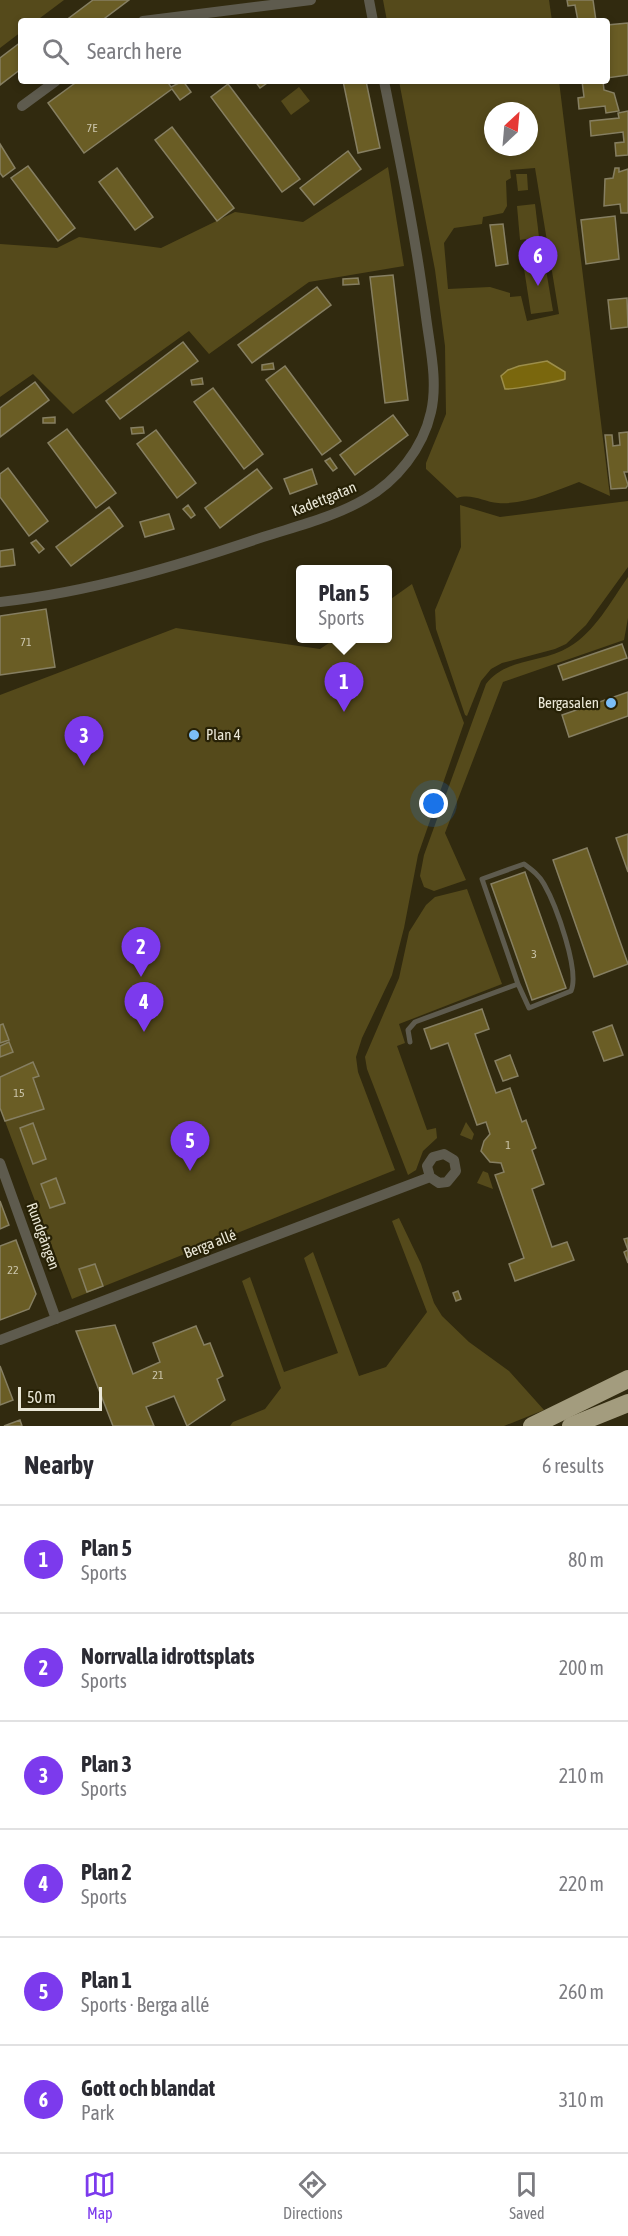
<!DOCTYPE html>
<html lang="en">
<head>
<meta charset="utf-8">
<style>
  body { margin:0; font-family:"Asap Condensed",sans-serif; background:#f2f2f3; color:#2b2b33 }
  .compass { position:absolute; left:484px; top:102px; width:54px; height:54px; border-radius:50%; background:#fff; box-shadow:0 3px 9px #0003; rotate:26deg }
  .scale { position:absolute; left:18px; bottom:15px; width:84px; box-sizing:border-box; padding-left:6px; border:3px solid #ebe8d8; border-top:0; font-size:16px; line-height:21px; white-space:nowrap; color:#ebe8d8; -webkit-text-stroke:4px #272106; paint-order:stroke }
  .you { position:absolute; left:434px; top:804px; width:21px; height:21px; margin:-15px; border:4px solid #fff; border-radius:50%; background:#1a73e8; box-shadow:0 0 0 9px #1a73e833 }
  .badge { display:grid; place-items:center; width:39px; height:39px; border-radius:50%; background:#7c3aed; color:#fff; font-size:20px; font-weight:700 }
  .pin { position:absolute; translate:-50% -50px; filter:drop-shadow(0 2px 3px #0008) }
  .pin::after { content:''; position:absolute; top:32px; width:21px; height:18px; background:inherit; clip-path:polygon(0 0,100% 0,50% 100%) }
  .popup { position:absolute; left:296px; top:565px; width:96px; height:78px; box-sizing:border-box; display:grid; place-content:center; border-radius:6px; background:#fff; filter:drop-shadow(0 2px 4px #0005); font-size:20px; white-space:nowrap; color:#7c7c81 }
  .popup b { font-size:22px; color:#2b2b33 }
  .popup::after { content:''; position:absolute; left:50%; top:100%; margin-left:-12px; border:12px solid transparent; border-top-color:#fff }
  .list { margin:0; padding:0; list-style:none }
  h2 { display:flex; justify-content:space-between; align-items:center; height:78px; margin:0; padding:0 24px; font-size:26px }
  h2 small { font-size:20px; font-weight:400; color:#7c7c81 }
  .list li { display:grid; grid-template-columns:39px 1fr auto; gap:18px; align-items:center; box-sizing:border-box; height:108px; padding:0 24px; border-top:2px solid #e1e1e2 }
  .list b { display:block; font-size:22px; white-space:nowrap }
  .list p { margin:0; font-size:20px; white-space:nowrap; color:#7c7c81 }
  .list em { font-size:20px; font-style:normal; color:#7c7c81 }
  .icon { flex:none; width:33px; height:33px; fill:none; stroke:currentColor; stroke-width:2; stroke-linecap:round; stroke-linejoin:round }
  .map { position:relative; flex:none; width:628px; height:1426px; overflow:hidden }
  .search { position:absolute; background:#fff; box-shadow:0 3px 9px #0003; left:18px; right:18px; top:18px; height:66px; display:flex; align-items:center; gap:15px; box-sizing:border-box; padding:0 21px; border-radius:6px; color:#7c7c81; font-size:22px }
  .sheet { height:726px; background:#fff }
  nav { display:flex; justify-content:space-around; align-items:center; box-sizing:border-box; height:84px; border-top:2px solid #e1e1e2; background:#fff; font-size:16px; color:#7c7c81 }
  nav a { display:grid; justify-items:center; gap:3px }
  nav .on { color:#7c3aed }
  .map>svg:first-child { display:block }
  .green { fill:#554a1b; fill-rule:evenodd }
  .water { fill:#7a670d; stroke:#9c8e4a; stroke-width:1.5 }
  .building { fill:#6a5d25; stroke:#867f62; stroke-width:1.5 }
  .lines { fill:none; stroke-linecap:round; stroke-linejoin:round }
  .lane { stroke:#5e5b4e; stroke-width:5 }
  .street { stroke:#5e5b4e; stroke-width:10 }
  .highway { stroke:#a39c7e; stroke-width:18 }
  .poi-dot { fill:#7bbef8; stroke:#272106; stroke-width:2 }
  .labels { text-anchor:middle; stroke-width:4.5; stroke-linejoin:round; paint-order:stroke }
  .number-label { font-size:12px; fill:#cbc5ab }
  .street-label { font-size:15px; fill:#ebe8d8; stroke:#272106 }
  .poi-label { font-size:15px; fill:#ebe8d8; stroke:#272106; text-anchor:end }
</style>
</head>
<body>
<div class="map">
<svg width="628" height="1426" viewBox="0 0 628 1426">
  <rect width="100%" height="100%" fill="#312a0f"/>
  <g class="green">
    <polygon points="0,0 64,0 36,21 21,21 21,32 0,48"/>
    <polygon points="383,0 549,0 552,21 387,21"/>
    <path d="M399 81H559L610 496 579 482C554 491 526 505 498 503 484 502 472 493 457 498L426 469V463L446 414 445 346 435 270ZM493 111H529V147H493ZM535 168 559 314 527 321 521 296 510 297V293L490 287 448 289 444 243 454 228 482 224 483 217 503 213 507 206 506 181 511 178 510 170Z"/>
    <polygon points="299,87 310,101 291,115 281,101"/>
    <polygon points="388,167 404,266 309,282 209,354 189,331 73,414 33,374 0,397 0,244 57,248 79,237 161,248 235,212 303,222"/>
    <polygon points="516,174 527,174 528,190 518,191"/>
    <polygon points="535,204 539,237 520,240 517,206"/>
    <polygon points="544,258 553,311 531,314 523,262"/>
    <polygon points="628,501 628,567 586,625 566,644 555,649 502,663 491,669 481,681 467,716 465,715 436,629 435,610 461,547 460,505 500,517"/>
    <path d="M628 577V618L624 640 503 682 445 833 466 880 434 891 424 887 420 876 424 855 486 684C505 658 543 663 569 647 595 632 611 601 628 577Z"/>
    <polygon points="412,584 464,723 418,855 404,928 392,975 362,1038 356,1057 358,1072 395,1170 72,1299 0,1108 0,695 176,628 320,649 335,639 388,638 388,601"/>
    <polygon points="467,889 502,984 399,1024 405,1043 397,1046 427,1130 436,1128 437,1138 423,1151 416,1170 408,1175 367,1069 365,1057 399,978 409,932 426,905 435,897"/>
    <polygon points="466,1122 474,1134 472,1140 460,1135"/>
    <polygon points="483,1171 488,1173 493,1189 477,1183"/>
    <polygon points="399,1218 421,1264 434,1303 442,1316 469,1342 509,1371 544,1410 504,1426 230,1426 233,1422 265,1409 281,1388 242,1281 250,1277 284,1372 338,1353 304,1258 313,1252 359,1376 386,1367 427,1312 392,1221"/>
  </g>
  <path class="water" d="M547 361 565 372V379C561 381 511 390 505 389L501 376 508 370 519 366Z"/>
  <g class="building">
    <polygon points="93,0 129,0 101,21 65,21"/>
    <polygon points="567,0 593,0 596,21 578,21 575,5 568,6"/>
    <polygon points="628,23 628,75 607,78 607,25"/>
    <polygon points="21,42 21,69 0,85 0,58"/>
    <polygon points="78,81 167,81 171,87 183,81 191,92 180,100 172,89 84,153 48,103"/>
    <polygon points="255,81 270,81 260,88"/>
    <polygon points="343,81 366,81 380,148 358,153"/>
    <polygon points="582,81 603,81 604,90 614,93 619,111 606,113 605,106 579,109 578,98 584,97"/>
    <polygon points="228,84 300,179 282,192 211,97"/>
    <polygon points="628,111 628,155 616,156 615,143 624,142 623,132 591,136 590,121 619,118 618,113"/>
    <polygon points="172,127 234,208 217,221 155,140"/>
    <polygon points="0,144 15,168 3,177 0,173"/>
    <polygon points="348,151 361,169 314,205 300,188"/>
    <polygon points="28,166 75,228 58,241 11,178"/>
    <polygon points="117,168 153,217 135,230 99,182"/>
    <polygon points="615,168 619,168 619,172 628,169 628,213 621,213 620,204 604,206 605,179 613,178"/>
    <polygon points="615,216 619,259 586,264 581,220"/>
    <polygon points="503,224 508,264 496,266 490,225"/>
    <polygon points="393,275 408,400 385,403 370,277"/>
    <polygon points="358,278 359,284 343,285 343,279"/>
    <polygon points="317,287 331,305 252,363 238,345"/>
    <polygon points="627,298 628,327 611,329 608,300"/>
    <polygon points="183,342 198,361 120,419 106,401"/>
    <polygon points="273,363 274,369 262,370 262,365"/>
    <polygon points="285,366 341,441 322,455 266,380"/>
    <polygon points="202,378 203,384 192,385 191,380"/>
    <polygon points="35,382 49,400 0,437 0,408"/>
    <polygon points="213,388 263,454 244,469 194,402"/>
    <polygon points="393,415 408,435 355,475 340,455"/>
    <polygon points="55,417 55,423 43,423 43,418"/>
    <polygon points="143,427 144,433 132,434 131,428"/>
    <polygon points="67,429 116,493 96,508 48,443"/>
    <polygon points="156,430 196,483 177,498 137,444"/>
    <polygon points="628,432 628,472 624,472 628,485 626,488 611,489 605,435 612,435 613,446 620,445 619,433"/>
    <polygon points="330,458 337,468 333,471 325,461"/>
    <polygon points="8,468 48,521 29,536 0,497 0,474"/>
    <polygon points="257,469 272,488 220,528 205,508"/>
    <polygon points="312,469 317,484 290,494 284,479"/>
    <polygon points="188,505 195,515 191,518 183,509"/>
    <polygon points="109,507 123,526 71,566 56,547"/>
    <polygon points="169,514 174,529 145,537 140,522"/>
    <polygon points="36,540 44,549 39,553 31,543"/>
    <polygon points="13,549 15,565 0,567 0,551"/>
    <polygon points="46,609 55,667 0,675 0,616"/>
    <polygon points="622,644 627,658 563,680 558,666"/>
    <polygon points="628,692 628,716 569,737 562,715"/>
    <polygon points="628,834 628,872 616,838"/>
    <polygon points="587,848 628,964 594,977 553,860"/>
    <polygon points="525,872 566,988 532,1000 491,884"/>
    <polygon points="482,1009 489,1029 475,1034 496,1093 510,1088 522,1122 526,1120 536,1148 532,1150 544,1184 532,1189 552,1247 567,1242 574,1260 515,1281 509,1264 524,1258 495,1175 504,1172 501,1163 490,1162 481,1151 484,1141 490,1134 486,1122 477,1125 448,1043 431,1049 424,1029"/>
    <polygon points="3,1024 9,1040 0,1043 0,1025"/>
    <polygon points="612,1025 623,1055 604,1061 593,1032"/>
    <polygon points="9,1042 13,1052 0,1057 0,1046"/>
    <polygon points="510,1055 518,1076 503,1081 495,1061"/>
    <polygon points="33,1062 39,1076 33,1078 44,1109 5,1121 0,1108 0,1077"/>
    <polygon points="33,1123 46,1159 33,1164 20,1128"/>
    <polygon points="56,1178 65,1203 50,1208 41,1184"/>
    <polygon points="0,1201 9,1225 0,1229"/>
    <polygon points="628,1238 628,1263 624,1252 628,1250 624,1239"/>
    <polygon points="16,1240 36,1294 29,1309 0,1320 0,1246"/>
    <polygon points="95,1264 103,1286 87,1292 79,1269"/>
    <polygon points="458,1291 461,1299 456,1301 453,1293"/>
    <polygon points="115,1325 133,1374 160,1362 153,1343 196,1326 204,1345 210,1343 223,1376 217,1379 225,1400 187,1426 174,1396 146,1407 154,1426 113,1426 76,1331"/>
    <polygon points="0,1366 13,1400 0,1405"/>
    <polygon points="20,1420 22,1426 4,1426"/>
  </g>
  <g class="lines">
    <path class="lane" d="M410 1042 408 1030 415 1022 518 984 529 1008 571 991C580 971 556 905 544 884 539 875 532 870 524 864L482 879 518 984"/>
    <g class="street">
      <polyline points="369,0 373,21"/>
      <polyline points="143,21 311,0"/>
      <polyline points="22,106 56,81"/>
      <path d="M0 602C90 592 178 566 263 537 297 526 334 517 365 499 397 481 423 448 431 412 438 381 430 348 426 317 416 238 400 160 384 81"/>
      <polyline points="0,1163 56,1319"/>
      <polyline points="0,1340 430,1177 439,1183 447,1182 456,1171 454,1160 444,1154 433,1157 427,1166 430,1177"/>
    </g>
    <g class="highway">
      <polyline points="532,1426 628,1379"/>
      <polyline points="571,1426 628,1403"/>
    </g>
  </g>
  <g class="poi-dot">
    <circle cx="611" cy="703" r="6"/>
    <circle cx="194" cy="735" r="6"/>
  </g>
  <g class="labels">
    <g class="number-label">
      <text x="92" y="132">7E</text>
      <text x="26" y="646">71</text>
      <text x="534" y="958">3</text>
      <text x="19" y="1097">15</text>
      <text x="508" y="1149">1</text>
      <text x="13" y="1274">22</text>
      <text x="158" y="1379">21</text>
    </g>
    <g class="street-label">
      <text transform="translate(324 499) rotate(-22)" y="5">Kadettgatan</text>
      <text transform="translate(43 1236) rotate(70)" y="5">Rundgången</text>
      <text transform="translate(210 1244) rotate(-21)" y="5">Berga allé</text>
    </g>
    <g class="poi-label">
      <text x="599" y="708">Bergasalen</text>
      <text x="206" y="740" text-anchor="start">Plan 4</text>
    </g>
  </g>
</svg>
<svg class="compass" viewBox="-18 -18 36 36"><path d="M0-13l5 13h-10z" fill="#e53935"/><path d="M0 13l5-13h-10z" fill="#7c7c81"/></svg>
<div class="scale">50 m</div>
<div class="you"></div>
<div class="pin badge" style="left:344px;top:712px">1</div>
<div class="popup"><b>Plan 5</b>Sports</div>
<div class="pin badge" style="left:141px;top:977px">2</div>
<div class="pin badge" style="left:84px;top:766px">3</div>
<div class="pin badge" style="left:144px;top:1032px">4</div>
<div class="pin badge" style="left:190px;top:1171px">5</div>
<div class="pin badge" style="left:538px;top:286px">6</div>
<div class="search"><svg class="icon" aria-label="search" viewBox="0 0 24 24"><circle cx="10" cy="10" r="6"/><path d="M15 15l6 6"/></svg>Search here</div>
</div>
<section class="sheet">
<h2>Nearby<small>6 results</small></h2>
<ul class="list">
<li><span class="badge">1</span><div><b>Plan 5</b><p>Sports</p></div><em>80 m</em></li>
<li><span class="badge">2</span><div><b>Norrvalla idrottsplats</b><p>Sports</p></div><em>200 m</em></li>
<li><span class="badge">3</span><div><b>Plan 3</b><p>Sports</p></div><em>210 m</em></li>
<li><span class="badge">4</span><div><b>Plan 2</b><p>Sports</p></div><em>220 m</em></li>
<li><span class="badge">5</span><div><b>Plan 1</b><p>Sports · Berga allé</p></div><em>260 m</em></li>
<li><span class="badge">6</span><div><b>Gott och blandat</b><p>Park</p></div><em>310 m</em></li>
</ul>
</section>
<nav>
<a class="on"><svg class="icon" aria-label="map" viewBox="0 0 24 24"><path d="M3 6l6-2 6 2 6-2v14l-6 2-6-2-6 2zM9 4v14M15 6v14"/></svg>Map</a>
<a><svg class="icon" aria-label="directions" viewBox="0 0 24 24"><path d="M12 3l9 9-9 9-9-9zM9 14v-3h6M13 9l2 2-2 2"/></svg>Directions</a>
<a><svg class="icon" aria-label="saved" viewBox="0 0 24 24"><path d="M7 4h10v16l-5-4-5 4z"/></svg>Saved</a>
</nav>
</body>
</html>
